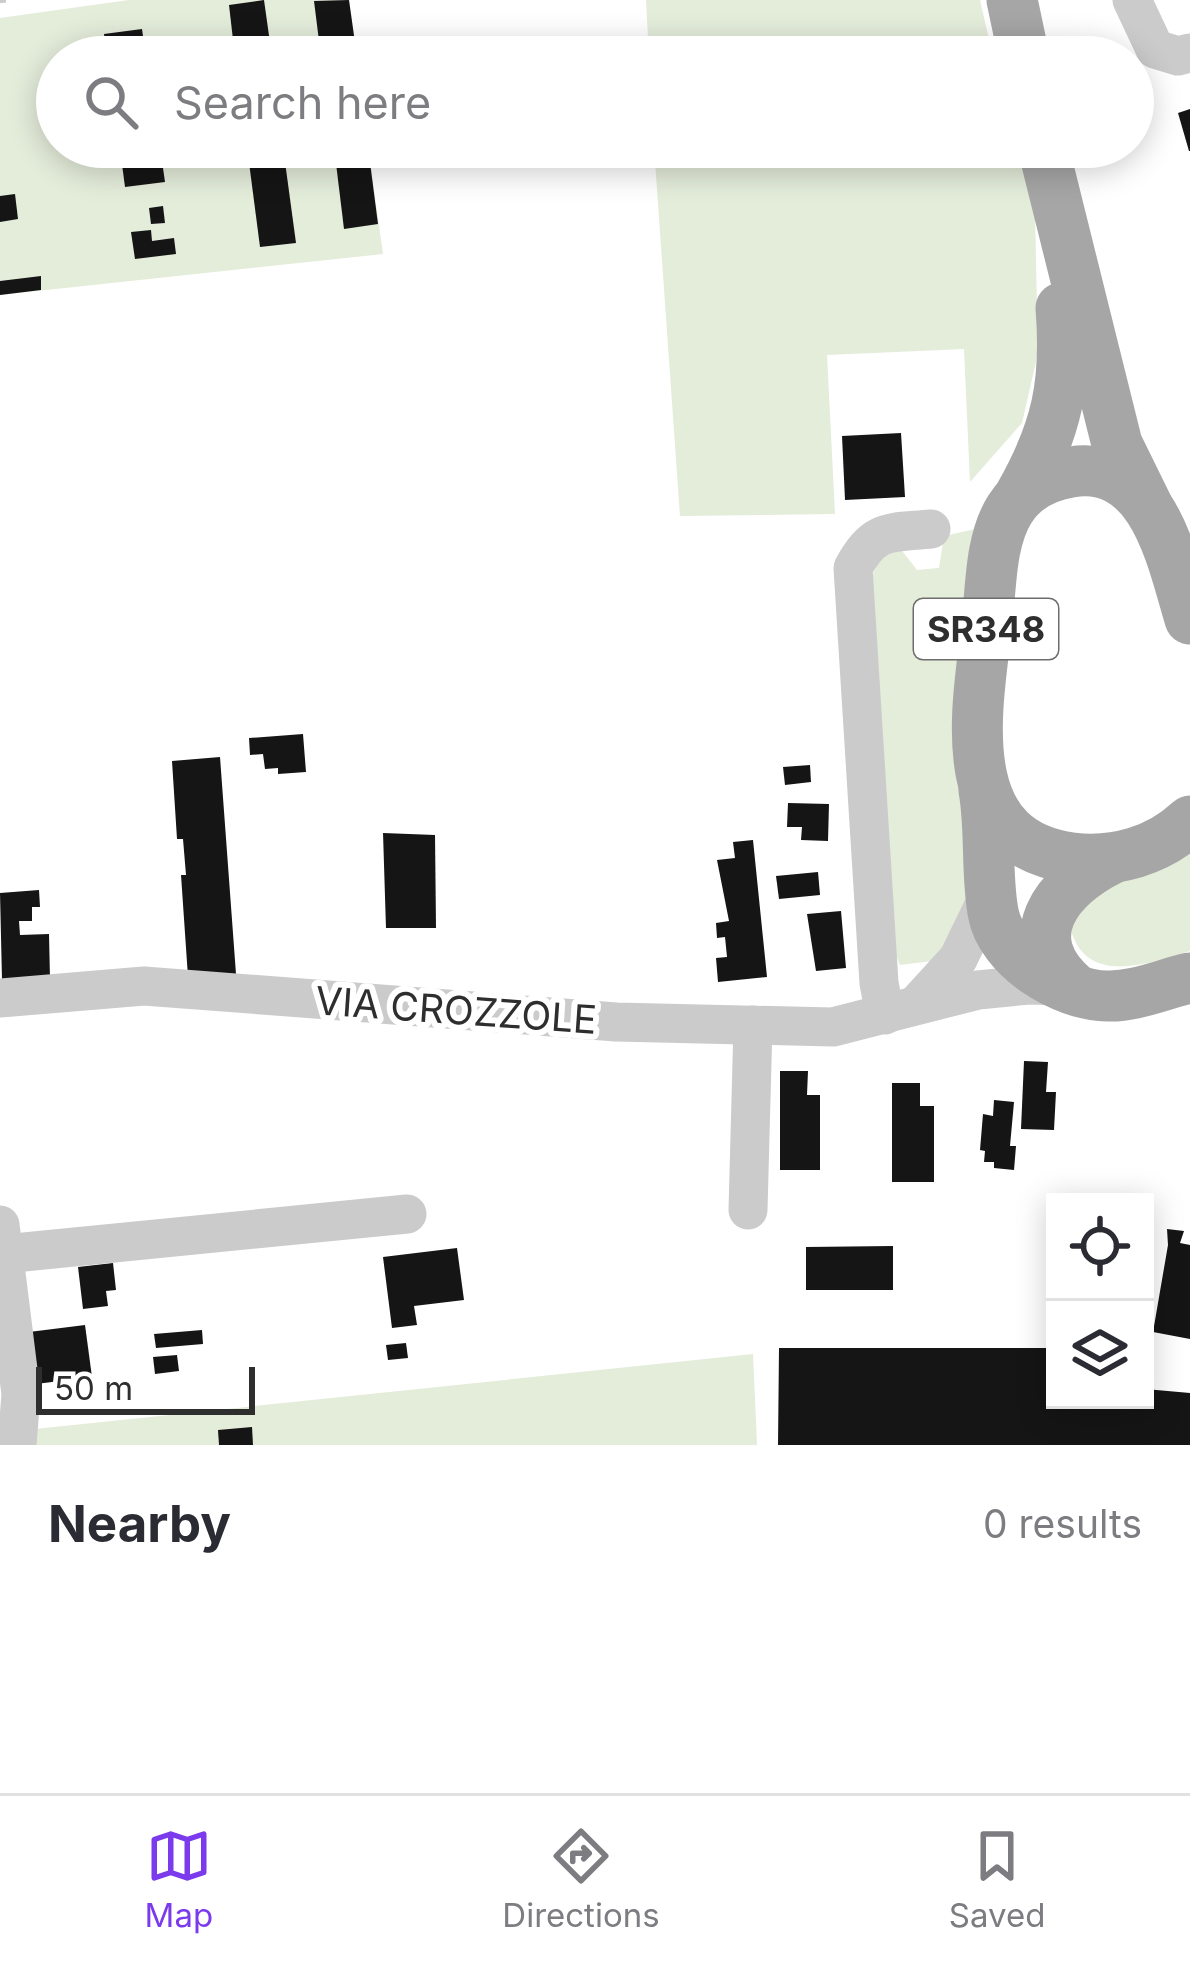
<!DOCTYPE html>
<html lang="en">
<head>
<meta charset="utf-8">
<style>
  body { margin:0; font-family:Inter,sans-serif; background:#f7f7f7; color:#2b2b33 }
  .controls { position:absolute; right:36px; bottom:36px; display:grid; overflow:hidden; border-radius:0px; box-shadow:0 6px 30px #0003 }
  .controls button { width:108px; height:108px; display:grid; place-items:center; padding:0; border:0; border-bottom:3px solid #e1e1e2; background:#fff; color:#2b2b33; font:60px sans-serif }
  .scale { position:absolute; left:36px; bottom:30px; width:219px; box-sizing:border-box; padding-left:12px; border:6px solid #2e2e2e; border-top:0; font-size:33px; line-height:42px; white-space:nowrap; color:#2e2e2e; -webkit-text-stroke:9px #fff; paint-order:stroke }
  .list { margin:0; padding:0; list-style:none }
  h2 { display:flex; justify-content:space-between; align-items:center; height:156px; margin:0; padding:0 48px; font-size:51px }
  h2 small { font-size:39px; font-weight:400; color:#7c7c81 }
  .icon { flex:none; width:66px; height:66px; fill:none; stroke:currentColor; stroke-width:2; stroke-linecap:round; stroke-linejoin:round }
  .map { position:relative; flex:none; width:1190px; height:1445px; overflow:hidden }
  .search { position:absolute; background:#fff; box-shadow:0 6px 30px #0003; left:36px; right:36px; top:36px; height:132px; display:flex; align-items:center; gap:30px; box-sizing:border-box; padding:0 42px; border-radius:66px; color:#7c7c81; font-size:45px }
  .sheet { height:348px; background:#fff }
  nav { display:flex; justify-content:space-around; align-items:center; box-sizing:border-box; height:168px; border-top:3px solid #e1e1e2; background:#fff; font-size:33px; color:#7c7c81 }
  nav a { display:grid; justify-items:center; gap:6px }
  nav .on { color:#7c3aed }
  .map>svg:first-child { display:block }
  .green { fill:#e4ecda }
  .building { fill:#151515 }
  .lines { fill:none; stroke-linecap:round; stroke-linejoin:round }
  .path { stroke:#cbcbcb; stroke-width:4.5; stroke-dasharray:6 6; stroke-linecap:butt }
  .minor { stroke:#cbcbcb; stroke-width:39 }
  .major { stroke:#a6a6a6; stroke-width:51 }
  .labels { text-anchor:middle; stroke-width:12; stroke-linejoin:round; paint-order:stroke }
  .shield { fill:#fff; stroke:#6d6d6d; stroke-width:3 }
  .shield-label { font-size:36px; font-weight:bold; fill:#2e2e2e }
  .street-label { font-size:39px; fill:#2e2e2e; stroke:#fff }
</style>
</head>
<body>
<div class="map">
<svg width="1190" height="1445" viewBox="0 0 1190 1445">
  <rect width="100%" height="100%" fill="#fff"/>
  <g class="green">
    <polygon points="129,0 349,0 357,57 57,57 57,147 368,147 383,254 0,295 0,18"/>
    <polygon points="646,0 980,0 993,57 649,57"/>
    <polygon points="654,147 1017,147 1035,214 1038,353 1022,423 970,482 964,349 827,355 835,514 680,516"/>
    <polygon points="980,528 975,814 963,924 932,961 900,965 894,950 872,576 881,557 899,547 917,570 939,568 944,536"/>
    <path d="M1190 854V951C1150 963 1087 987 1071 930L1081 898Z"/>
    <polygon points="753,1354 757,1445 28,1445 35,1429"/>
  </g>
  <g class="building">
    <polygon points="264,0 272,57 235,57 229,5"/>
    <polygon points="349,0 357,57 321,57 314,1"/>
    <polygon points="142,29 146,57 107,57 104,34"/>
    <polygon points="1190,109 1190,151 1189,151 1178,113"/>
    <polygon points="160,147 165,182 125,187 120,149"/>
    <polygon points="247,147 283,147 296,243 260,247"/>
    <polygon points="334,147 368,147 378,224 344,229"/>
    <polygon points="15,194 18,219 0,222 0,196"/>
    <polygon points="163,206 165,223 151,224 149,208"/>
    <polygon points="151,230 152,241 174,238 176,254 135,259 131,232"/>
    <polygon points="41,276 41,290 0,295 0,281"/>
    <polygon points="901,433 905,497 845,500 842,436"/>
    <polygon points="303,734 306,772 278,774 278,768 265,769 263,754 250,755 249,738"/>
    <polygon points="220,757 236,974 188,977 181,875 186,875 183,839 177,839 172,761"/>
    <polygon points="810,765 811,782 785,785 783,767"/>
    <polygon points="788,803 829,804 828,841 801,840 802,827 787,827"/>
    <polygon points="383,833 435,835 436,928 386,928"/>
    <polygon points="753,840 767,977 718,982 716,958 727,957 725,937 717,938 716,923 729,921 717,860 735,858 733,842"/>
    <polygon points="818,872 820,895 779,899 776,876"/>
    <polygon points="39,890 40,907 32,907 32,921 19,921 20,935 49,934 50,979 2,980 0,893"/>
    <polygon points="841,911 846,968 816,971 807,914"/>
    <polygon points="1024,1061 1048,1062 1046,1092 1056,1092 1054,1130 1021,1129"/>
    <polygon points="780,1071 808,1071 807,1095 820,1095 820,1170 780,1170"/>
    <polygon points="892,1083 920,1083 920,1106 934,1106 934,1182 892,1182"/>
    <polygon points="994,1100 1014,1102 1010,1146 1016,1146 1014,1170 994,1168 994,1162 984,1162 985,1151 980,1150 983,1114 993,1116"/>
    <polygon points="1167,1229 1184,1231 1180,1243 1190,1245 1190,1339 1153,1332 1168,1245"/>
    <polygon points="893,1246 893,1290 806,1290 806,1247"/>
    <polygon points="457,1248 464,1300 414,1306 417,1325 392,1328 383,1257"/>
    <polygon points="113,1263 116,1290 106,1291 108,1306 83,1309 78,1267"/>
    <polygon points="85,1325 92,1377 36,1384 29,1332"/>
    <polygon points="202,1330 203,1344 156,1348 154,1334"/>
    <polygon points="406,1343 408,1358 388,1360 386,1345"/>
    <polygon points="779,1348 1055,1348 1055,1400 1145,1400 1145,1389 1190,1393 1190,1445 778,1445"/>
    <polygon points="177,1355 179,1371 155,1374 153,1357"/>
    <polygon points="252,1427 253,1445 219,1445 218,1430"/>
  </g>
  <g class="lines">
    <polyline class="path" points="0,1 8,0"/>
    <g class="minor">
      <polyline points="1132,0 1155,49 1178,56 1190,53"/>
      <polyline points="0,998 144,986 616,1022 833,1027 978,990 1029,985 1067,986"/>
      <polyline points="916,1005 958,959 991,891"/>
      <path d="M885 1015 879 983 853 568C874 528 889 533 931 529"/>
      <polyline points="748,1210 753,1025"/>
      <polyline points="0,1225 21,1394 17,1445"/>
      <polyline points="4,1254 407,1214"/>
    </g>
    <g class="major">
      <polyline points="1012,0 1024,57"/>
      <polyline points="1043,147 1117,444 1146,503"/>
      <path d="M1020 495C1057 430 1067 383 1061 308"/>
      <path d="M1190 619C1172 560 1154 459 1071 472 1046 476 1024 487 1010 509 990 540 991 588 987 624 977 709 950 842 1072 858 1115 863 1158 851 1190 821"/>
      <path d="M984 790C991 830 986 872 993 912 1001 958 1062 995 1107 996 1135 997 1163 984 1190 978"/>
      <path d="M1074 988C1016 938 1056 886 1111 859"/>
    </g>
  </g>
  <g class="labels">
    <rect class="shield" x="914" y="599" width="144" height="60" rx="9"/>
    <g class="shield-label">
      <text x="986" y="642">SR348</text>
    </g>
    <g class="street-label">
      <text transform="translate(456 1010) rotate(4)" y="14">VIA CROZZOLE</text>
    </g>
  </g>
</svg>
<div class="controls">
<button><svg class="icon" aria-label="locate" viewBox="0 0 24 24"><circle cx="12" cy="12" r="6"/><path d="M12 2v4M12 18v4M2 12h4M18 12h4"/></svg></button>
<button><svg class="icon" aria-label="layers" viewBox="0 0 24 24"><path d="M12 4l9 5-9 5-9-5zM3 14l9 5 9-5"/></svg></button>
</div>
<div class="scale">50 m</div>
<div class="search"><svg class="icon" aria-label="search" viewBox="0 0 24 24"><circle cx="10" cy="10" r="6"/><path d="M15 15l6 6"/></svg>Search here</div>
</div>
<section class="sheet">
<h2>Nearby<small>0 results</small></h2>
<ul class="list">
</ul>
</section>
<nav>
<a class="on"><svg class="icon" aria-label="map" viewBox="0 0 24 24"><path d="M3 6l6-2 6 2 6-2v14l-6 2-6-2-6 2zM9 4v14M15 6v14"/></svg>Map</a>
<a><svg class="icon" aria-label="directions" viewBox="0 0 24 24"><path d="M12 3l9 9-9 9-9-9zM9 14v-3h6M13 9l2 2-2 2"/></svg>Directions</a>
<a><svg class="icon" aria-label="saved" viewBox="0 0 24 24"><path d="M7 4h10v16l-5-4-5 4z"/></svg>Saved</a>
</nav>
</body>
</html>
